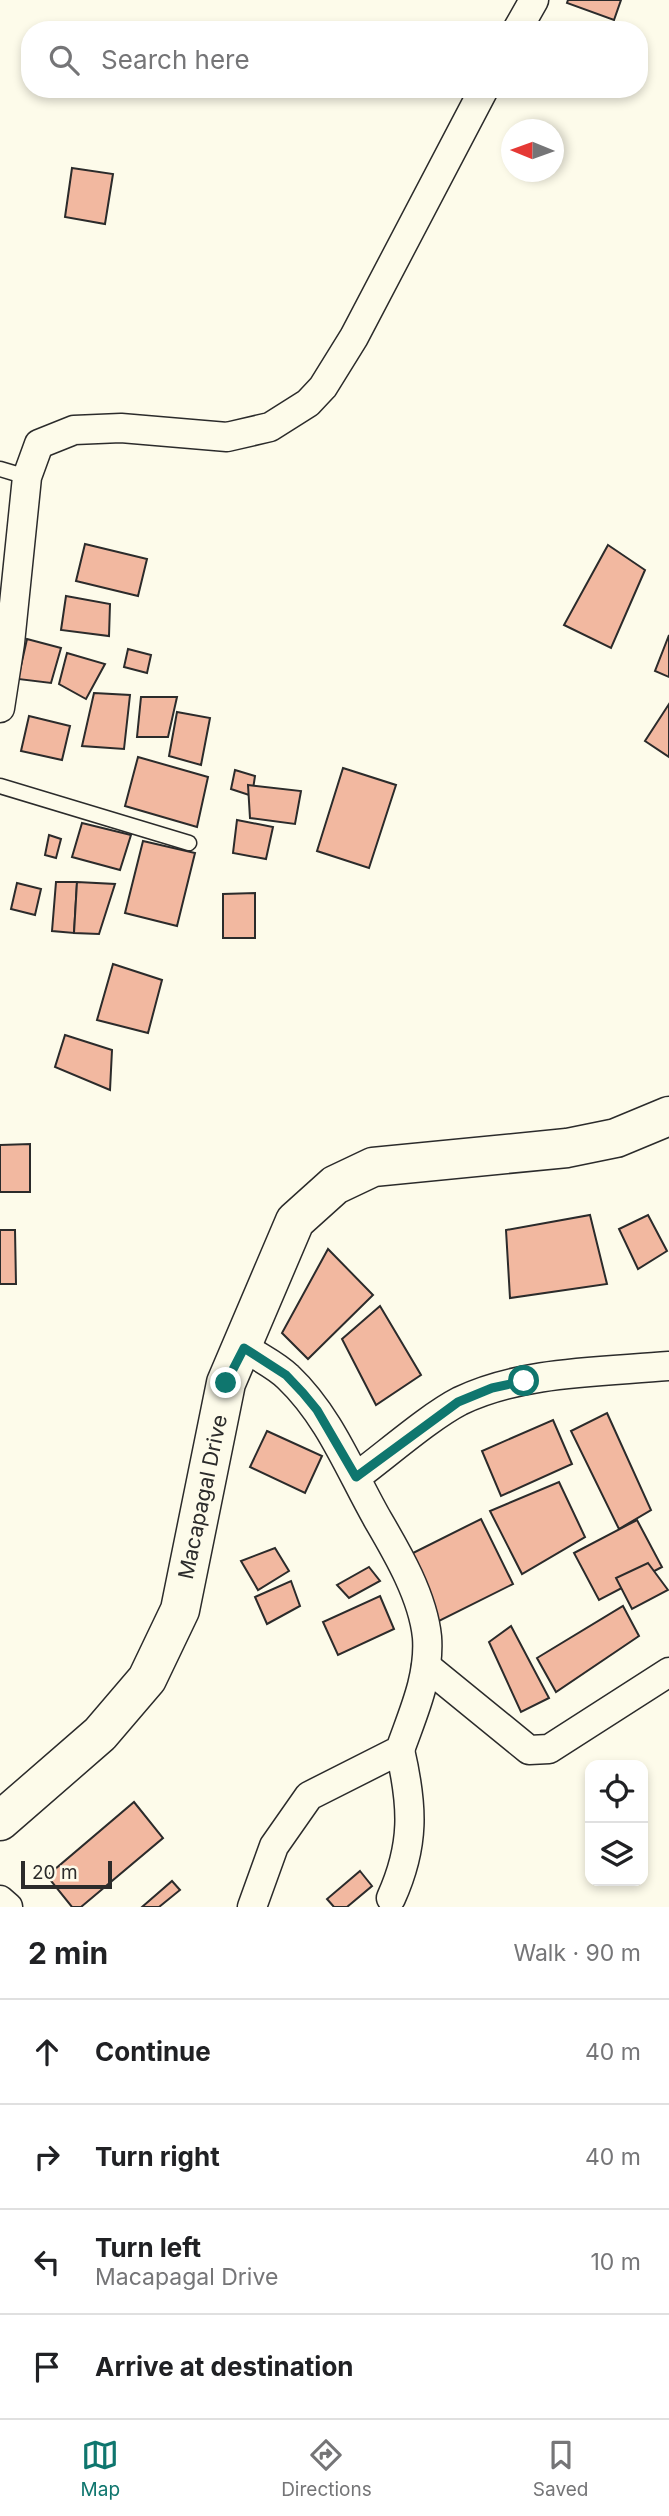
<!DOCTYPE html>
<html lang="en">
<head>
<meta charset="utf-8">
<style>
  body { margin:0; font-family:Inter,sans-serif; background:#f2f2f2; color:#202124 }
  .controls { position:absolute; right:21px; bottom:21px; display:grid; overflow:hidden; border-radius:14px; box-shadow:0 4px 10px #0003 }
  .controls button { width:63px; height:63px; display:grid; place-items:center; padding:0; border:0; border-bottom:2px solid #e0e0e0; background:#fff; color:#202124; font:35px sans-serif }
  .compass { position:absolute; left:501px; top:119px; width:63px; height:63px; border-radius:50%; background:#fff; box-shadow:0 4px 10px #0003; rotate:271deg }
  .scale { position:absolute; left:21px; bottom:18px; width:91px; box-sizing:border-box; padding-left:7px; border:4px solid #2b2b2b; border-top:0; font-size:19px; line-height:24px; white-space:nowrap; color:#2b2b2b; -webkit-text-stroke:5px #fdfbea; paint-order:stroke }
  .stop { position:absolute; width:21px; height:21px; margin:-16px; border:5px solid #0f766e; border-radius:50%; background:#fff }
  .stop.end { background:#0f766e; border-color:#fff; box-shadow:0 2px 7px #0008 }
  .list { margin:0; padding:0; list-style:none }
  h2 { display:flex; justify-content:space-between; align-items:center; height:91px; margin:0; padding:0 28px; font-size:30px }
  h2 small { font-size:23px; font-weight:400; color:#757577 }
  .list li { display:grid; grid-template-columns:46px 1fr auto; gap:21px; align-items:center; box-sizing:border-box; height:105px; padding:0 28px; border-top:2px solid #e0e0e0 }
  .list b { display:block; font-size:26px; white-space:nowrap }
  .list p { margin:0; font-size:23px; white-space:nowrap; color:#757577 }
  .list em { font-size:23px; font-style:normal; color:#757577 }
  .icon { flex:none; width:38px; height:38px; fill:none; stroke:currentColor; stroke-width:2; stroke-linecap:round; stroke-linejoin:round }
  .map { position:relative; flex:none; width:669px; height:1907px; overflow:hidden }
  .search { position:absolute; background:#fff; box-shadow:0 4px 10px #0003; left:21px; right:21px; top:21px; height:77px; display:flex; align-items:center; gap:18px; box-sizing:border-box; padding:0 24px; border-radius:28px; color:#757577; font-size:26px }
  .sheet { height:511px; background:#fff }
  nav { display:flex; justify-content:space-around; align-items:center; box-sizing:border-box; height:98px; border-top:2px solid #e0e0e0; background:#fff; font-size:19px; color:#757577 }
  nav a { display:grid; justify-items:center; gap:4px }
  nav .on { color:#0f766e }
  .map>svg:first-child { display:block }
  .building { fill:#f2b8a0; stroke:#2b2b2b; stroke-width:2 }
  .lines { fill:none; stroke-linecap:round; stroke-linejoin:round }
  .service-casing { stroke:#2b2b2b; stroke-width:17 }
  .minor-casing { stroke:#2b2b2b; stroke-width:31 }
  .secondary-casing { stroke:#2b2b2b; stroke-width:41 }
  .service { stroke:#fdfbea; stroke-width:14 }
  .minor { stroke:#fdfbea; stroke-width:28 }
  .secondary { stroke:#fdfbea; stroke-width:38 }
  .route { stroke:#0f766e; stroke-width:9 }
  .labels { text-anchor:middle; stroke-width:5; stroke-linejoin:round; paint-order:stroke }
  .street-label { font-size:21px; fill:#2b2b2b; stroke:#fdfbea }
</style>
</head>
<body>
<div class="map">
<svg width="669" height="1907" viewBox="0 0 669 1907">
  <rect width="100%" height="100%" fill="#fdfbea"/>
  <g class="building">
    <polygon points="568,0 621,0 614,20 567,3"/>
    <polygon points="72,168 113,174 105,224 65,217"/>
    <polygon points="85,544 147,559 138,596 76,581"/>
    <polygon points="608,545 645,570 611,648 564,625"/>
    <polygon points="66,596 110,604 109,636 61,630"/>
    <polygon points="669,635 669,677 655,671"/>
    <polygon points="27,639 61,648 51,683 18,679"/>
    <polygon points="128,649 151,655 147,673 124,667"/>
    <polygon points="67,653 105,664 86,699 59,684"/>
    <polygon points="94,693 130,695 124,749 82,746"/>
    <polygon points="141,697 177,697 168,737 137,737"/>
    <polygon points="669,704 669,757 645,741"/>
    <polygon points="177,712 210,718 201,765 169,756"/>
    <polygon points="29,716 70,726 62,760 21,751"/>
    <polygon points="138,757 208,777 197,827 125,806"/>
    <polygon points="343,768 396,785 369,868 317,851"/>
    <polygon points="235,770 255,776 252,796 231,789"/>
    <polygon points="248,785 301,791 295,824 250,818"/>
    <polygon points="237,820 273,827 266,859 233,853"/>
    <polygon points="82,823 131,835 120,870 72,857"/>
    <polygon points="49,835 61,839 56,858 45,855"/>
    <polygon points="143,841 195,853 177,926 125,913"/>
    <polygon points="56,882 77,882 74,933 52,931"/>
    <polygon points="77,882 115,884 99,934 74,933"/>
    <polygon points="17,883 41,889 35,915 11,909"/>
    <polygon points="255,893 255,938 223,938 223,894"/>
    <polygon points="113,964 162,980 148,1033 97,1020"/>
    <polygon points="65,1035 112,1050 110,1090 55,1067"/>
    <polygon points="30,1144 30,1192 0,1192 0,1145"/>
    <polygon points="590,1215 607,1284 510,1298 506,1230"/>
    <polygon points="648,1215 667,1251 638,1269 619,1229"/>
    <polygon points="0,1230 15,1230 16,1284 0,1284"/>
    <polygon points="328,1249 373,1295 308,1359 282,1333"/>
    <polygon points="380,1306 421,1375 376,1405 342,1339"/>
    <polygon points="607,1413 651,1510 619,1529 571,1431"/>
    <polygon points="553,1420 572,1464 501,1496 482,1451"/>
    <polygon points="267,1431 322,1456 305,1493 250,1467"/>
    <polygon points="559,1482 585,1537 522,1574 490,1511"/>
    <polygon points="481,1519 513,1584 437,1622 405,1557"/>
    <polygon points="637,1520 662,1567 599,1600 574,1553"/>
    <polygon points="275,1548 289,1571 258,1590 241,1561"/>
    <polygon points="648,1563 668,1590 632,1609 616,1578"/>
    <polygon points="369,1567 380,1581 349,1598 337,1585"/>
    <polygon points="291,1581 300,1606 267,1624 255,1597"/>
    <polygon points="380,1596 394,1629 338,1655 323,1622"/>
    <polygon points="623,1606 639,1636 556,1692 537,1658"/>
    <polygon points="511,1626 549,1698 521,1712 489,1642"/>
    <polygon points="134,1802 163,1838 81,1907 72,1907 47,1876"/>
    <polygon points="360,1871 372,1886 347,1907 334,1907 327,1899"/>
    <polygon points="172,1881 180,1890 159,1907 142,1907"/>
  </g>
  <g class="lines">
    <g class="service-casing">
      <g id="service">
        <polyline points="0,469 27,477"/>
        <polyline points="0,786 189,843"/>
      </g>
    </g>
    <g class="minor-casing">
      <g id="minor">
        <polyline points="517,30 534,0"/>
        <polyline points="0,708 10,643 27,477 39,444 74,430 121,428 227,437 270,427 308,403 323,387 354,337 484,89"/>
        <path d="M244 1347C258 1357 276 1365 288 1377 330 1417 350 1471 378 1520 398 1554 423 1597 427 1637 430 1677 413 1713 400 1750L309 1796 274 1846 252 1907"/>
        <path d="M356 1477C386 1455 429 1417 460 1401 522 1371 601 1372 669 1366"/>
        <polyline points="426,1666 529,1750 549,1749 669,1672"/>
        <path d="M391 1898C415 1845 413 1806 400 1750"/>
        <polyline points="0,1900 8,1907"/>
      </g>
    </g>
    <g class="secondary-casing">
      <polyline id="secondary" points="0,1821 100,1734 147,1679 180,1610 226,1383 295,1221 335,1185 373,1167 567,1148 616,1138 669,1116"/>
    </g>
    <use href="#service" class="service"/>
    <use href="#minor" class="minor"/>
    <use href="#secondary" class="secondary"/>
  </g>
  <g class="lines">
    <polyline class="route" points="226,1383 244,1348 286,1375 303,1393 317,1410 356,1477 458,1402 492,1388 524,1381"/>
  </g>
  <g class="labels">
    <g class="street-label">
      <text transform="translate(203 1497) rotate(-78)" y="7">Macapagal Drive</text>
    </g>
  </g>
</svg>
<div class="controls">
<button><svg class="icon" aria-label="locate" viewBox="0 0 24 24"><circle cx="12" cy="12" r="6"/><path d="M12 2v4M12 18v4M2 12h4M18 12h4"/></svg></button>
<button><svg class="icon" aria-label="layers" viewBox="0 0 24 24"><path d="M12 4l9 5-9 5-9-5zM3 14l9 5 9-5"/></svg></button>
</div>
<svg class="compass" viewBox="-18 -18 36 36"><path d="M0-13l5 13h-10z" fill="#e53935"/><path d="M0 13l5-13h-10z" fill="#757577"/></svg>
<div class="scale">20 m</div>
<div class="stop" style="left:524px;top:1381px"></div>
<div class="stop end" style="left:226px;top:1383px"></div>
<div class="search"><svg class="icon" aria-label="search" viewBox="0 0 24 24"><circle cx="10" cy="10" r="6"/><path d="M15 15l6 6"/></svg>Search here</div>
</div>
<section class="sheet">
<h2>2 min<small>Walk · 90 m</small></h2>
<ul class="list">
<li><svg class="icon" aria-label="ahead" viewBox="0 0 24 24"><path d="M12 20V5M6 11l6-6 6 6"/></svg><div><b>Continue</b></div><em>40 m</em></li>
<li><svg class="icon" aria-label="right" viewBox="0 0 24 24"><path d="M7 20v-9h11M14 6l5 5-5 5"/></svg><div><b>Turn right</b></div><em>40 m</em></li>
<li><svg class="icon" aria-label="left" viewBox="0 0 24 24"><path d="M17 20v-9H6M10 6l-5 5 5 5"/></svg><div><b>Turn left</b><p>Macapagal Drive</p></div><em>10 m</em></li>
<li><svg class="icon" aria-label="arrive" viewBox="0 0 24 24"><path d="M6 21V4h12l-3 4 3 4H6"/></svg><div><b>Arrive at destination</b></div></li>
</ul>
</section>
<nav>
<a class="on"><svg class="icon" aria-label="map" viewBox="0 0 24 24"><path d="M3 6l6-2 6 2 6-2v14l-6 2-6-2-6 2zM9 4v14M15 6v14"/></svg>Map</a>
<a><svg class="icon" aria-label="directions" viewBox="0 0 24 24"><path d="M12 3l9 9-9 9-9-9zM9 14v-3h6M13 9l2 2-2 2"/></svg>Directions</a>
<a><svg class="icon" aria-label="saved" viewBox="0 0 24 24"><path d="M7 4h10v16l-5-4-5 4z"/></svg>Saved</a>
</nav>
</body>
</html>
